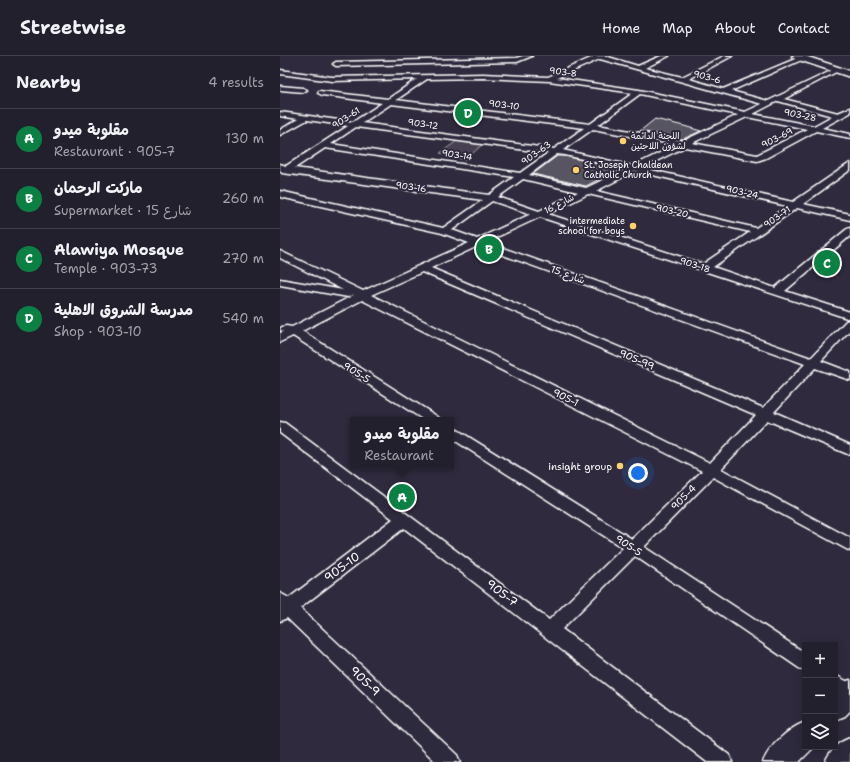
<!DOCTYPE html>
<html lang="en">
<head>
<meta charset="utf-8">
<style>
  body { margin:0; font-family:"Shantell Sans","Playpen Sans Arabic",sans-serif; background:#2b2836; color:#f1f3f6 }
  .controls { position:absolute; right:12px; bottom:12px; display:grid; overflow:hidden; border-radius:0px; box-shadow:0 2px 10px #0003 }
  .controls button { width:36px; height:36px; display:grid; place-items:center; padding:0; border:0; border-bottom:1px solid #403e4a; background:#23202e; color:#f1f3f6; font:20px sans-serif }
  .you { position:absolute; left:358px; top:417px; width:14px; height:14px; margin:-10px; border:3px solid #fff; border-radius:50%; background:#1a73e8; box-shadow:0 0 0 6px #1a73e833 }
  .badge { display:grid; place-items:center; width:26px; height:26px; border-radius:50%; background:#0b8043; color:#fff; font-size:13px; font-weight:700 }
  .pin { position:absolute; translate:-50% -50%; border:2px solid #fff; box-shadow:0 1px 4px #0006 }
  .popup { position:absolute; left:70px; top:361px; width:104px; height:52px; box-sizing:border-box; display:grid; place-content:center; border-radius:0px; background:#23202e; filter:drop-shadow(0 1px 3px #0005); font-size:13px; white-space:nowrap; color:#a3a3aa }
  .popup b { font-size:15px; color:#f1f3f6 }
  .popup::after { content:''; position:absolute; left:50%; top:100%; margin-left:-8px; border:8px solid transparent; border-top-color:#23202e }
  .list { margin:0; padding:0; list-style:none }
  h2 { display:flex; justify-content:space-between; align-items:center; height:52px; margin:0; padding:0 16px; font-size:17px }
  h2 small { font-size:13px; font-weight:400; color:#a3a3aa }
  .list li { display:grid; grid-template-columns:26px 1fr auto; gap:12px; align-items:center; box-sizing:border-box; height:60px; padding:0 16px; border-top:1px solid #403e4a }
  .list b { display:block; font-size:15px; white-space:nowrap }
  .list p { margin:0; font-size:13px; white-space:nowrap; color:#a3a3aa }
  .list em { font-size:13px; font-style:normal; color:#a3a3aa }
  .icon { flex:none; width:22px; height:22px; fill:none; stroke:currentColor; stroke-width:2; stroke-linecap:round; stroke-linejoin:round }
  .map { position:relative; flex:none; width:570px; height:706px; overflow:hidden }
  header { display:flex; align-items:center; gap:24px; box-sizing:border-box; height:56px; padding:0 20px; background:#23202e; border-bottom:1px solid #403e4a }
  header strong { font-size:19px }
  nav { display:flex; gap:22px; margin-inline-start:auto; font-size:14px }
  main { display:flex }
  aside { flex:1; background:#23202e }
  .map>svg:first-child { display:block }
  .green { fill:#464152; stroke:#a2a0a8 }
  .building { fill:#595564; stroke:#fff }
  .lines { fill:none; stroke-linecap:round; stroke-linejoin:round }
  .street-casing { stroke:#fff; stroke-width:3 }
  .secondary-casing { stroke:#fff; stroke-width:3 }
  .primary-casing { stroke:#fff; stroke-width:3 }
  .street { fill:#2f2a3d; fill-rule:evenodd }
  .secondary { fill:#2f2a3d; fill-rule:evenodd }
  .primary { fill:#2f2a3d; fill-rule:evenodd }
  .poi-dot { fill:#ffd166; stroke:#2f2a3d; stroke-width:1.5 }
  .labels { text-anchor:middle; stroke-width:4; stroke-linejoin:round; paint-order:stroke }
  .far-street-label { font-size:9px; fill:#fff; stroke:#2f2a3d }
  .far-poi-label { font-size:9px; fill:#fff; stroke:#2f2a3d; text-anchor:start }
  .street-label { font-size:10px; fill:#fff; stroke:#2f2a3d }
  .poi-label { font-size:10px; fill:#fff; stroke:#2f2a3d; text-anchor:end }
  .near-street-label { font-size:12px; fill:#fff; stroke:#2f2a3d }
</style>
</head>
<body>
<header>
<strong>Streetwise</strong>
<nav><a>Home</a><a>Map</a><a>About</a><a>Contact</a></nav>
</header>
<main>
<aside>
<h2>Nearby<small>4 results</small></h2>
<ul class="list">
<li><span class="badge">A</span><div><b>مقلوبة ميدو</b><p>Restaurant · 905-7</p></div><em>130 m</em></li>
<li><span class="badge">B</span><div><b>ماركت الرحمان</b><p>Supermarket · شارع 15</p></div><em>260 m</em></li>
<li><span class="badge">C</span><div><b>Alawiya Mosque</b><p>Temple · 903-73</p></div><em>270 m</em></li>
<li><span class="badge">D</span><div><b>مدرسة الشروق الاهلية</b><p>Shop · 903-10</p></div><em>540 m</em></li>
</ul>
</aside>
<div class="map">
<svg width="570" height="706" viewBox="0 0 570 706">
  <rect width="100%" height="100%" fill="#2f2a3d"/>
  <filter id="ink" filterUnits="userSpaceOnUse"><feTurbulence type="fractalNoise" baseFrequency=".025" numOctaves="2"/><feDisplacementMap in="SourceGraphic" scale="8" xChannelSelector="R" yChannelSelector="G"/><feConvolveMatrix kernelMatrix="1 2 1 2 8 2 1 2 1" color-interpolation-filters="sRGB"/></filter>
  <g filter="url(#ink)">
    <polygon class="green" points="177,85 202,89 185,104 160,97"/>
    <g class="building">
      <polygon points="375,63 404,70 421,75 403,83 360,75"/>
      <polygon points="277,100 285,100 339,113 306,130 253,118"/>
    </g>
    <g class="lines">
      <g class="street-casing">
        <g id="street">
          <polygon points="243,0 252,0 237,6 56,10 53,8 56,6 236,2"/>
          <path d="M312 0H325L358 10 381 0H389L365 12 402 21 444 0H452L409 23 443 33 520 1H524V3L451 35 488 45 555 13 560 14 504 43 558 57 570 52V57L542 72 570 78V82L536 75 486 102 477 105 405 91 362 112 513 146 570 107V114L523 148 570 158V164L517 152 433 211 495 232 567 173 570 172V180L505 235 570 256V263L260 161 206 186 531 302 566 265 570 264V274L541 305 570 316V324L535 312 494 356 570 389V399L487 364 441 413 570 482V495L433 421 364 491 525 597V615L519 612 355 500 282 573 449 699 452 706H427L124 472 20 552 177 699 180 706H156L7 562 0 565V537L9 542 113 463 0 377V366L5 367 269 564 343 492 171 382V372L176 373 352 483 422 415 82 244 22 275 158 361 160 364H144L13 280 0 286V277L3 276 0 273 2 271 6 270 12 271 74 239 68 241 0 229V223L63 234 0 202V195L83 235 189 187 162 177 0 141V135L163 172 203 144 2 117 0 114V108L6 110 68 70 27 64 0 79V74L18 63 0 60V56L73 66 102 47 42 39 38 37 39 35 108 43 137 23 52 25 0 18V14L52 21 203 18 268 21 313 1ZM320 3 482 48 465 56 359 34 277 22ZM203 22 269 25 353 37 310 68 116 44 147 23ZM360 38 458 59 403 85 318 69ZM498 45 552 60 534 70 473 58ZM111 48 304 72 274 93 82 67ZM467 61 527 73 477 99 412 87ZM76 71 268 97 240 117 51 88ZM313 73 396 89 353 110 283 94ZM45 92 234 121 209 139 15 112ZM277 98 285 99 346 113 306 132 249 119ZM355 115 507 150 476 172 316 135ZM243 123 298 136 259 155 218 141ZM308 138 470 176 423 208 268 158ZM212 145 251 158 197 183 172 174ZM198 190 525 308 483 352 151 212ZM142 216 476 359 430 407 91 239Z"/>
          <polygon points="0,30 23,32 27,34 23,36 0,34"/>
          <polygon points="555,619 570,627 570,645 555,637"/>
        </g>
      </g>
      <g class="secondary-casing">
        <polygon id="secondary" points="512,0 525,0 570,15 570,21 513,2"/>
      </g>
      <g class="primary-casing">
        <g id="primary">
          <polygon points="570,624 570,655 565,660 555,664 555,633 560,628"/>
          <path d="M525 666V691H534L519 706H483C490 689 508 673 525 666Z"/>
          <path d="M570 682V706H545C551 693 557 687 570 682Z"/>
        </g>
      </g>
      <use href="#street" class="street"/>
      <use href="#secondary" class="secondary"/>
      <use href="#primary" class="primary"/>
    </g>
  </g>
  <g class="poi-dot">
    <circle cx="343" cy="85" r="4"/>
    <circle cx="296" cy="114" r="4"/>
    <circle cx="353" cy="170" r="4"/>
    <circle cx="340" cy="410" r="4"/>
  </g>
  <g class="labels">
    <g class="far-street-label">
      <text transform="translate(283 16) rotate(7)" y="3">903-8</text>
      <text transform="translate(427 21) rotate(15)" y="3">903-6</text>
      <text transform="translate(224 49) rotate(7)" y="3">903-10</text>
      <text transform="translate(520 59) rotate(11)" y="3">903-28</text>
      <text transform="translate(66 62) rotate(-33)" y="3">903-61</text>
      <text transform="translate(143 68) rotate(8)" y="3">903-12</text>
      <text transform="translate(497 82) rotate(-27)" y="3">903-69</text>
      <text transform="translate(256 97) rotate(-35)" y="3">903-63</text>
      <text transform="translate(177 99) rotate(9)" y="3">903-14</text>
      <text transform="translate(131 131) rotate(8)" y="3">903-16</text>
      <text transform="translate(462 136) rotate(13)" y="3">903-24</text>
      <text transform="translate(279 148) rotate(-27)" y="3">شارع 16</text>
      <text transform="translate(392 155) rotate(13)" y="3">903-20</text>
      <text transform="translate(497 161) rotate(-35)" y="3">903-71</text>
      <text transform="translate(415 209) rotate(18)" y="3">903-18</text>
    </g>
    <g class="far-poi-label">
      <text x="351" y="83">اللجنة الدائمة<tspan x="351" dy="10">لشؤون اللاجئين</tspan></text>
      <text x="304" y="112">St. Joseph Chaldean<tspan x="304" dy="10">Catholic Church</tspan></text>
      <text x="345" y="168" text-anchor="end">intermediate<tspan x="345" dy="10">school for boys</tspan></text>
    </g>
    <g class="street-label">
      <text transform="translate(288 218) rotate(20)" y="4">شارع 15</text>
      <text transform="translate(357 303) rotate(23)" y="4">905-99</text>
      <text transform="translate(77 316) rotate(32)" y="4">905-5</text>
      <text transform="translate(286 341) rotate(26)" y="4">905-1</text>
      <text transform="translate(403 441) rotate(-45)" y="4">905-4</text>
      <text transform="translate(349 489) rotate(33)" y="4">905-5</text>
    </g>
    <g class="poi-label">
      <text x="332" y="414">insight group</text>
    </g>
    <g class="near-street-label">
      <text transform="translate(62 511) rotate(-37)" y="4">905-10</text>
      <text transform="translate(222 537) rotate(37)" y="4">905-7</text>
      <text transform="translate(85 625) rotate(44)" y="4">905-9</text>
    </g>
  </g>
</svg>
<div class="controls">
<button>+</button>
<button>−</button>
<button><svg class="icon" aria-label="layers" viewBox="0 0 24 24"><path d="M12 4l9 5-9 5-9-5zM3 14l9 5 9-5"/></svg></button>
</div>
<div class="you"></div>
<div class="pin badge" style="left:122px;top:441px">A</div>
<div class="popup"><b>مقلوبة ميدو</b>Restaurant</div>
<div class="pin badge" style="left:209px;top:193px">B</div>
<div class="pin badge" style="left:547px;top:207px">C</div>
<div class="pin badge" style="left:188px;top:57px">D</div>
</div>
</main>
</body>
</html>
